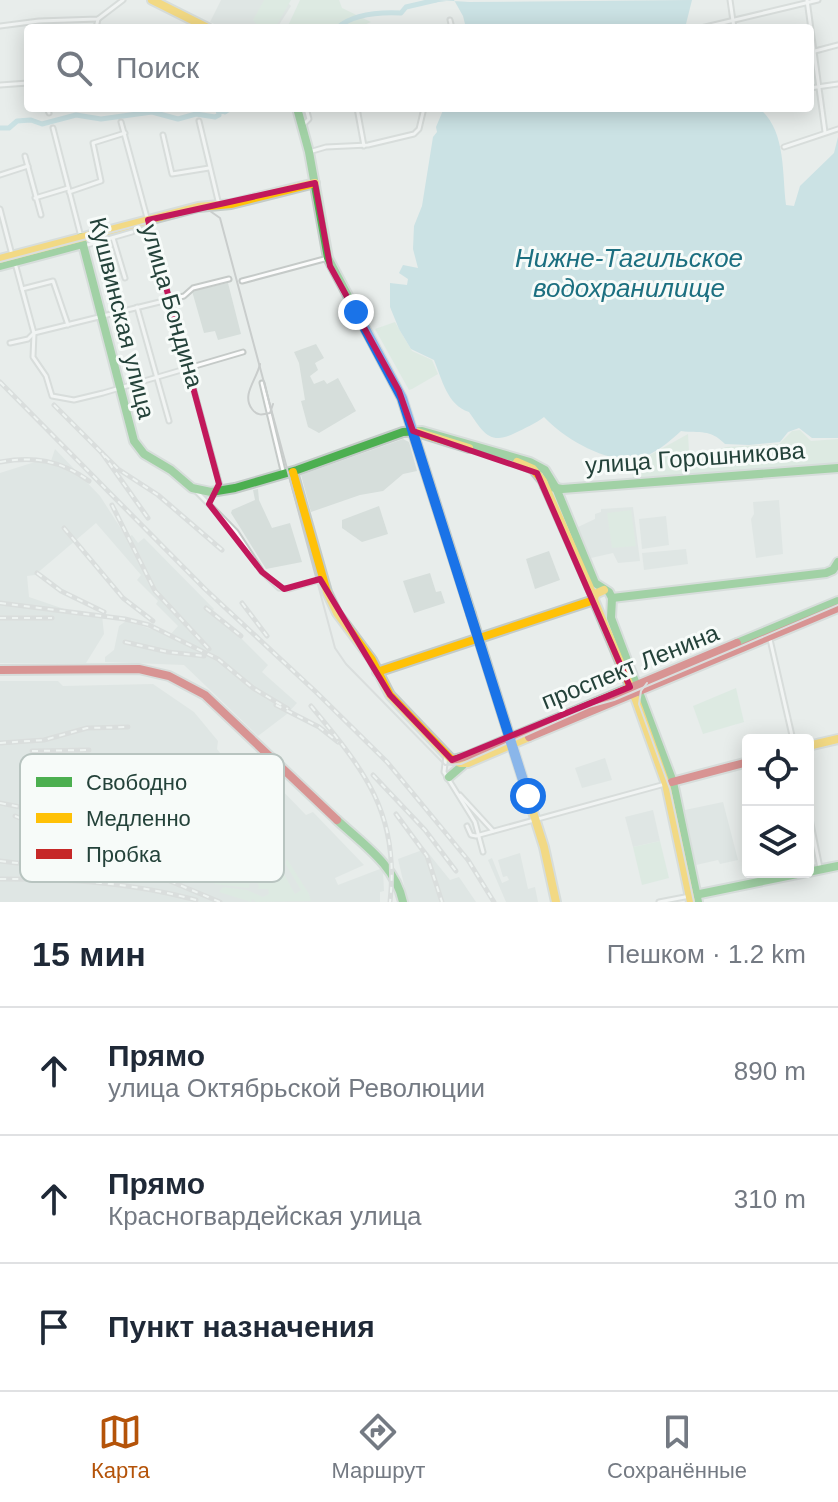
<!DOCTYPE html>
<html lang="ru">
<head>
<meta charset="utf-8">
<style>
  body { margin:0; font-family:Arial,sans-serif; background:#f2f2f3; color:#1f2937 }
  .controls { position:absolute; right:24px; bottom:24px; display:grid; overflow:hidden; border-radius:8px; box-shadow:0 4px 20px #0003 }
  .controls button { width:72px; height:72px; display:grid; place-items:center; padding:0; border:0; border-bottom:2px solid #e0e1e3; background:#fff; color:#1f2937; font:40px sans-serif }
  .stop { position:absolute; width:24px; height:24px; margin:-18px; border:6px solid #1a73e8; border-radius:50%; background:#fff }
  .stop.end { background:#1a73e8; border-color:#fff; box-shadow:0 2px 8px #0008 }
  .list { margin:0; padding:0; list-style:none }
  h2 { display:flex; justify-content:space-between; align-items:center; height:104px; margin:0; padding:0 32px; font-size:34px }
  h2 small { font-size:26px; font-weight:400; color:#747a83 }
  .list li { display:grid; grid-template-columns:52px 1fr auto; gap:24px; align-items:center; box-sizing:border-box; height:128px; padding:0 32px; border-top:2px solid #e0e1e3 }
  .list b { display:block; font-size:30px; white-space:nowrap }
  .list p { margin:0; font-size:26px; white-space:nowrap; color:#747a83 }
  .list em { font-size:26px; font-style:normal; color:#747a83 }
  .icon { flex:none; width:44px; height:44px; fill:none; stroke:currentColor; stroke-width:2; stroke-linecap:round; stroke-linejoin:round }
  .map { position:relative; flex:none; width:838px; height:902px; overflow:hidden }
  .search { position:absolute; background:#fff; box-shadow:0 4px 20px #0003; left:24px; right:24px; top:24px; height:88px; display:flex; align-items:center; gap:20px; box-sizing:border-box; padding:0 28px; border-radius:8px; color:#747a83; font-size:30px }
  .sheet { height:488px; background:#fff }
  nav { display:flex; justify-content:space-around; align-items:center; box-sizing:border-box; height:112px; border-top:2px solid #e0e1e3; background:#fff; font-size:22px; color:#747a83 }
  nav a { display:grid; justify-items:center; gap:4px }
  nav .on { color:#b45309 }
  .map>svg:first-child { display:block }
  .built { fill:#d6dedb }
  .green { fill:#d1e6d8 }
  .water { fill:#a9d4db }
  .lines { fill:none; stroke-linecap:round; stroke-linejoin:round }
  .river { stroke:#a9d4db; stroke-width:5 }
  .street-casing { stroke:#c5cac8; stroke-width:7 }
  .fast-casing { stroke:#c3cbc8; stroke-width:12 }
  .slow-casing { stroke:#c3cbc8; stroke-width:12 }
  .jam-casing { stroke:#c3cbc8; stroke-width:12 }
  .street { stroke:#fcfcfc; stroke-width:3 }
  .fast { stroke:#4caf50; stroke-width:8 }
  .slow { stroke:#ffc107; stroke-width:8 }
  .jam { stroke:#c62828; stroke-width:8 }
  .tram { stroke:#c9cdcc; stroke-width:2 }
  .rail-casing { stroke:#c9cdcc; stroke-width:5 }
  .rail { stroke:#f7fbf9; stroke-width:2; stroke-dasharray:6; stroke-linecap:butt }
  .route { stroke:#1a73e8; stroke-width:10 }
  .marked { fill:none; stroke:#c2185b; stroke-width:6; stroke-linejoin:round }
  .labels { text-anchor:middle; stroke-width:6; stroke-linejoin:round; paint-order:stroke }
  .street-label { font-size:24px; fill:#24423a; stroke:#f7fbf9 }
  .water-label { font-size:26px; font-style:italic; fill:#1c6f80; stroke:#f7fbf9 }
  .key { fill:#f7fbf9; stroke:#b8c4c0; stroke-width:2 }
  .key-label { font-size:22px; fill:#24423a }
</style>
</head>
<body>
<div class="map">
<svg width="838" height="902" viewBox="0 0 838 902">
  <rect width="100%" height="100%" fill="#e8edeb"/>
  <g class="built">
    <polygon points="221,0 285,0 291,6 277,28 223,28 210,22"/>
    <polygon points="228,283 241,334 218,340 215,331 204,333 192,291"/>
    <polygon points="316,344 324,358 315,363 318,370 310,376 314,384 324,380 327,384 338,378 356,411 319,433 308,427 301,401 305,400 299,363 294,352"/>
    <polygon points="403,439 409,442 417,471 403,474 383,491 360,495 311,512 301,475"/>
    <polygon points="55,449 100,496 127,538 132,535 138,543 144,538 214,609 210,614 242,639 268,665 262,672 297,703 287,714 258,736 184,665 105,662 105,657 114,650 119,626 126,621 170,635 178,626 156,604 158,601 137,580 141,575 96,523 35,575 27,576 29,597 70,611 102,615 104,634 86,663 0,663 0,473 38,461 50,464"/>
    <polygon points="258,489 259,500 272,528 290,523 302,562 266,569 231,513 232,510 255,500 253,490"/>
    <polygon points="779,500 783,554 756,558 751,519 754,514 753,502"/>
    <polygon points="379,506 388,534 362,542 342,528 342,520"/>
    <polygon points="633,507 640,561 618,563 613,553 591,558 578,527 595,519 595,514 601,512 601,509"/>
    <polygon points="666,516 669,545 642,549 639,519"/>
    <polygon points="686,549 688,564 644,570 642,553"/>
    <polygon points="549,551 560,580 535,589 526,559"/>
    <polygon points="430,573 436,592 441,591 445,603 414,613 403,581"/>
    <polygon points="0,681 58,681 63,686 153,684 194,712 218,741 217,749 229,765 223,769 223,787 228,787 228,802 236,806 255,851 265,864 234,799 246,793 249,798 264,783 268,786 273,781 306,815 313,812 364,865 335,878 338,885 380,869 383,871 384,891 380,892 380,902 0,902"/>
    <polygon points="605,758 612,780 582,788 575,768"/>
    <polygon points="723,802 738,860 720,864 718,860 696,865 685,810"/>
    <polygon points="653,810 660,841 633,847 625,817"/>
    <polygon points="425,849 450,880 459,877 476,902 408,902 398,859"/>
    <polygon points="520,853 528,889 535,887 538,902 506,902 488,860 492,858 502,883 509,880 507,876 503,877 498,860"/>
  </g>
  <g class="green">
    <polygon points="264,0 291,0 275,28 259,28 253,20"/>
    <polygon points="300,0 339,0 342,8 371,22 357,28 287,28"/>
    <polygon points="395,322 412,351 432,360 438,374 412,389 409,390 375,329"/>
    <polygon points="800,430 811,441 838,439 838,467 633,482 632,465 688,434 689,451 708,454 726,447 779,444 792,431"/>
    <polygon points="631,510 636,546 612,548 607,513"/>
    <polygon points="736,688 744,722 703,734 693,706"/>
    <path d="M225 803C243 815 255 867 249 888L214 884 216 876C204 853 203 826 219 805Z"/>
    <polygon points="660,841 669,878 642,885 633,847"/>
    <polygon points="249,849 252,858 267,874 274,875 280,867 295,894 301,890 285,863 287,859 309,894 311,901 256,902 252,899 251,902 219,892 223,887 247,890 263,897 269,894 268,889 257,889 259,888"/>
  </g>
  <g class="water">
    <polygon points="438,0 469,2 692,0 685,28 466,28 463,16 454,0 431,3"/>
    <path d="M444 108H759C786 130 782 172 786 205L794 206 800 186 834 153 838 137V438H812L799 428 788 432 780 442 749 445 725 444C709 428 701 434 681 431 670 441 654 455 639 458 606 464 565 439 544 417 535 424 525 428 515 433 490 446 483 432 469 412 447 405 442 379 434 360L411 349 399 329 390 307V283L407 285 408 279 399 273 403 265 418 268 413 249 414 226 422 206 433 137 437 132 436 127Z"/>
  </g>
  <g class="lines">
    <g class="river">
      <path d="M337 28C354 13 380 12 401 13L406 7 436 0"/>
      <polyline points="0,128 9,128 17,121 31,120 42,124 76,115 101,119 152,112 178,119 196,114 215,117 219,115 218,109 225,112 231,108"/>
    </g>
    <g class="street-casing">
      <g id="street">
        <polyline points="730,0 734,28"/>
        <polyline points="807,0 825,132"/>
        <polyline points="450,20 452,28"/>
        <polyline points="0,26 39,21 98,19 123,0"/>
        <polyline points="96,28 98,19"/>
        <polyline points="701,28 818,0"/>
        <polyline points="815,51 838,45"/>
        <polyline points="0,85 28,83"/>
        <polyline points="810,88 838,84"/>
        <polyline points="47,108 49,113"/>
        <polyline points="357,108 364,146"/>
        <polyline points="199,121 219,205"/>
        <polyline points="121,122 221,490"/>
        <polyline points="303,125 309,119 306,108"/>
        <polyline points="53,128 81,237"/>
        <polyline points="163,135 172,174 209,168"/>
        <polyline points="784,147 838,129"/>
        <polyline points="309,152 326,147 368,145 414,134 419,129 424,108"/>
        <polyline points="25,156 41,215"/>
        <polyline points="0,175 28,166"/>
        <polyline points="69,192 101,181 93,143 125,133"/>
        <polyline points="35,198 68,188"/>
        <polyline points="0,209 12,255"/>
        <polyline points="113,238 125,278"/>
        <polyline points="84,246 132,232"/>
        <polyline points="15,263 34,333 33,357 46,376 52,396 74,400 103,393 243,352"/>
        <polyline points="242,281 328,258"/>
        <polyline points="22,289 53,281 68,325"/>
        <polyline points="137,307 169,421"/>
        <polyline points="10,343 28,339 34,333 184,296 193,288 229,279"/>
        <polyline points="262,383 284,475"/>
        <polyline points="197,492 236,532 262,572 279,588 289,589 323,579"/>
        <polyline points="769,635 793,740"/>
        <polyline points="446,755 444,772 475,822 483,852"/>
        <polyline points="460,795 493,831"/>
        <polyline points="808,809 820,868"/>
        <polyline points="467,826 471,835 476,836 665,784"/>
        <polyline points="659,902 690,896"/>
      </g>
    </g>
    <g class="fast-casing">
      <g id="fast">
        <polyline points="297,108 309,152 328,258 402,398 471,614"/>
        <polyline points="81,237 134,441 144,454 171,470 192,488 211,492 235,488 297,470 403,432 422,431 530,462 545,470 556,488 595,583 609,592 612,598"/>
        <polyline points="0,266 83,244"/>
        <polyline points="545,486 562,489 838,468"/>
        <polyline points="612,598 611,618 673,782 698,902"/>
        <polyline points="612,598 826,573 833,570 838,562"/>
        <polyline points="737,643 838,601"/>
        <polyline points="449,777 463,765"/>
        <path d="M337 820C364 845 395 865 403 902"/>
        <polyline points="808,872 838,866"/>
        <polyline points="695,895 807,872"/>
      </g>
    </g>
    <g class="slow-casing">
      <g id="slow">
        <polyline points="152,0 208,28"/>
        <polyline points="0,259 198,207 231,204 315,183"/>
        <polyline points="414,431 469,448"/>
        <polyline points="517,462 533,469 543,481 594,597"/>
        <polyline points="293,472 327,592 337,613 372,660 390,695 450,758 460,763 468,763 529,737"/>
        <polyline points="604,590 595,594 594,600 636,700 666,784 691,902"/>
        <polyline points="471,614 544,847 556,902"/>
        <polyline points="377,672 594,600"/>
        <polyline points="808,746 838,739"/>
      </g>
    </g>
    <g class="jam-casing">
      <g id="jam">
        <polyline points="0,670 139,669 169,676 205,695 337,820"/>
        <polyline points="529,737 838,608"/>
        <polyline points="453,760 468,756 737,643"/>
        <polyline points="672,782 748,762"/>
      </g>
    </g>
    <use href="#street" class="street"/>
    <use href="#fast" class="fast"/>
    <use href="#slow" class="slow"/>
    <use href="#jam" class="jam"/>
    <g class="tram">
      <polyline points="0,262 196,210 210,211 220,218 335,648 346,664 445,765 461,764 589,707 614,700 838,605"/>
      <path d="M260 364C257 379 241 395 252 409 257 416 262 415 270 413L273 404"/>
      <polyline points="647,683 641,691 639,704 670,789 694,902"/>
    </g>
    <g class="rail-casing">
      <g id="rail">
        <polyline points="0,382 205,589 316,692 387,762 468,860 494,902"/>
        <polyline points="54,405 118,469 158,495 222,550"/>
        <polyline points="102,453 148,518"/>
        <path d="M0 462C34 456 60 460 89 481"/>
        <polyline points="112,505 155,591 209,649"/>
        <polyline points="64,528 123,598 153,621"/>
        <polyline points="37,573 61,591 104,612"/>
        <polyline points="0,603 125,619 149,625 218,659 253,688 288,709"/>
        <polyline points="242,603 267,636"/>
        <polyline points="206,608 241,636"/>
        <polyline points="0,618 52,618"/>
        <polyline points="125,642 168,652 204,656"/>
        <polyline points="276,705 319,727 338,742"/>
        <path d="M311 706C364 770 400 813 390 902"/>
        <polyline points="0,743 44,740 87,728 128,727"/>
        <polyline points="32,751 89,750"/>
        <polyline points="373,775 425,830 456,871"/>
        <polyline points="0,803 45,812 88,837"/>
        <polyline points="36,804 127,812 195,812"/>
        <polyline points="114,807 159,788 181,783"/>
        <polyline points="396,814 427,856 442,902"/>
        <polyline points="15,816 220,902"/>
        <polyline points="0,861 77,870"/>
        <path d="M0 879C69 879 129 882 196 900"/>
      </g>
    </g>
    <use href="#rail" class="rail"/>
  </g>
  <g class="lines">
    <polyline class="route" points="356,312 402,398 528,796"/>
  </g>
  <path d="M0 0H838V902H0ZM315 183 330 266 399 391 413 431 537 473 630 687 452 760 390 695 320 579 284 589 262 572 209 504 219 484 148 220Z" fill="#e8edeb" fill-opacity=".55" fill-rule="evenodd"/>
  <path class="marked" d="M315 183 330 266 399 391 413 431 537 473 630 687 452 760 390 695 320 579 284 589 262 572 209 504 219 484 148 220Z"/>
  <g class="labels">
    <g class="street-label">
      <text transform="translate(172 306) rotate(74)" y="8">улица Бондина</text>
      <text transform="translate(122 318) rotate(76)" y="8">Кушвинская улица</text>
      <text transform="translate(695 458) rotate(-4)" y="8">улица Горошникова</text>
      <text transform="translate(630 667) rotate(-22)" y="8">проспект Ленина</text>
    </g>
    <g class="water-label">
      <text x="629" y="267">Нижне-Тагильское<tspan x="629" dy="30">водохранилище</tspan></text>
    </g>
  </g>
  <rect x="20" y="754" width="264" height="128" rx="12" class="key"/>
  <rect x="36" y="777" width="36" height="10" fill="#4caf50"/>
  <rect x="36" y="813" width="36" height="10" fill="#ffc107"/>
  <rect x="36" y="849" width="36" height="10" fill="#c62828"/>
  <g class="key-label">
    <text x="86" y="790">Свободно</text>
    <text x="86" y="826">Медленно</text>
    <text x="86" y="862">Пробка</text>
  </g>
</svg>
<div class="controls">
<button><svg class="icon" aria-label="locate" viewBox="0 0 24 24"><circle cx="12" cy="12" r="6"/><path d="M12 2v4M12 18v4M2 12h4M18 12h4"/></svg></button>
<button><svg class="icon" aria-label="layers" viewBox="0 0 24 24"><path d="M12 4l9 5-9 5-9-5zM3 14l9 5 9-5"/></svg></button>
</div>
<div class="stop" style="left:528px;top:796px"></div>
<div class="stop end" style="left:356px;top:312px"></div>
<div class="search"><svg class="icon" aria-label="search" viewBox="0 0 24 24"><circle cx="10" cy="10" r="6"/><path d="M15 15l6 6"/></svg>Поиск</div>
</div>
<section class="sheet">
<h2>15 мин<small>Пешком · 1.2 km</small></h2>
<ul class="list">
<li><svg class="icon" aria-label="ahead" viewBox="0 0 24 24"><path d="M12 20V5M6 11l6-6 6 6"/></svg><div><b>Прямо</b><p>улица Октябрьской Революции</p></div><em>890 m</em></li>
<li><svg class="icon" aria-label="ahead" viewBox="0 0 24 24"><path d="M12 20V5M6 11l6-6 6 6"/></svg><div><b>Прямо</b><p>Красногвардейская улица</p></div><em>310 m</em></li>
<li><svg class="icon" aria-label="arrive" viewBox="0 0 24 24"><path d="M6 21V4h12l-3 4 3 4H6"/></svg><div><b>Пункт назначения</b></div></li>
</ul>
</section>
<nav>
<a class="on"><svg class="icon" aria-label="map" viewBox="0 0 24 24"><path d="M3 6l6-2 6 2 6-2v14l-6 2-6-2-6 2zM9 4v14M15 6v14"/></svg>Карта</a>
<a><svg class="icon" aria-label="directions" viewBox="0 0 24 24"><path d="M12 3l9 9-9 9-9-9zM9 14v-3h6M13 9l2 2-2 2"/></svg>Маршрут</a>
<a><svg class="icon" aria-label="saved" viewBox="0 0 24 24"><path d="M7 4h10v16l-5-4-5 4z"/></svg>Сохранённые</a>
</nav>
</body>
</html>
